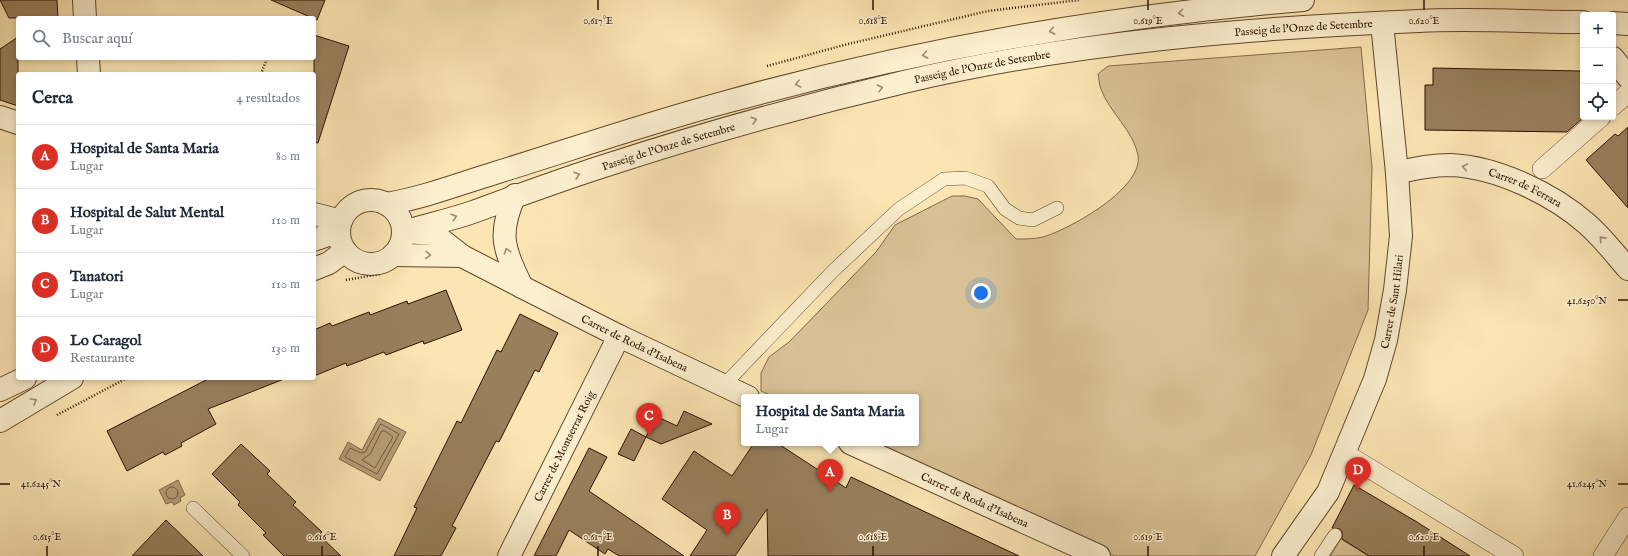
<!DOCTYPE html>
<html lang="es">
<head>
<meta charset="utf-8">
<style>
  body { margin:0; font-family:"IM FELL English",serif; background:#f2f2f3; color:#1f2937 }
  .controls { position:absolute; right:12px; top:12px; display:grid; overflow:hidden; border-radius:4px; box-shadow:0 2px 6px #0003 }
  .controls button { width:36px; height:36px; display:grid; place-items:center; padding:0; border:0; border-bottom:1px solid #e0e1e3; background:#fff; color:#1f2937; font:20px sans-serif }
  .you { position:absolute; left:981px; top:293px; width:14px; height:14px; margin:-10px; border:3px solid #fff; border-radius:50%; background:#1a73e8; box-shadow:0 0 0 6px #1a73e833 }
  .badge { display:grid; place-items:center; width:26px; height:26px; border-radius:50%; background:#d93025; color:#fff; font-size:13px; font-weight:700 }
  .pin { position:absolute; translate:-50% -33px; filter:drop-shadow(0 1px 2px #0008) }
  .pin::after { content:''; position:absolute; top:21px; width:14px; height:12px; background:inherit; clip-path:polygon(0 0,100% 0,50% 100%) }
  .popup { position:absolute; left:741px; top:394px; width:178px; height:52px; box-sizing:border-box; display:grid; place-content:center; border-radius:4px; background:#fff; filter:drop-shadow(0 1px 3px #0005); font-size:13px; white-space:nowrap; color:#747a83 }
  .popup b { font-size:15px; color:#1f2937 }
  .popup::after { content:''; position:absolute; left:50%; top:100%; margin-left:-8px; border:8px solid transparent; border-top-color:#fff }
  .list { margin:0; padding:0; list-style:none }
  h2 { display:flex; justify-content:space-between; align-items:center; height:52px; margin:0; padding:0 16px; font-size:17px }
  h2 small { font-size:13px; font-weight:400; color:#747a83 }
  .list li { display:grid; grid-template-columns:26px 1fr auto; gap:12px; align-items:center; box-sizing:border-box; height:64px; padding:0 16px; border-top:1px solid #e0e1e3 }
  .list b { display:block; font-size:15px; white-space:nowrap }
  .list p { margin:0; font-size:13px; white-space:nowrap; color:#747a83 }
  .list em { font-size:13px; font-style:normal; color:#747a83 }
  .icon { flex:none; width:22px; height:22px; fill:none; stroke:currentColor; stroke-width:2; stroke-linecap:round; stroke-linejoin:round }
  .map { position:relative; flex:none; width:1628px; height:556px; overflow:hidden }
  .search { position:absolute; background:#fff; box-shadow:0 2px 6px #0003; left:16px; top:16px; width:300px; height:44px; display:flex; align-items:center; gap:10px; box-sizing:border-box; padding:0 14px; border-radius:4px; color:#747a83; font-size:15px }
  .panel { position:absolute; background:#fff; box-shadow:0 2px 6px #0003; left:16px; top:72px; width:300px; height:308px; border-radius:4px }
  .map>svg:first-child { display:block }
  .green { fill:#d8c295; stroke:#826a4a }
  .water { fill:#b59e76; stroke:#7f6647 }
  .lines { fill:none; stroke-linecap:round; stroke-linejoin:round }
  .shore { stroke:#71583b; stroke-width:1 }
  .building { fill:#98805d; stroke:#2d1100 }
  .service-casing { stroke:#60462d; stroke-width:14 }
  .pedestrian-casing { stroke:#60462d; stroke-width:20 }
  .minor-casing { stroke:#60462d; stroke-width:24 }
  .tertiary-casing { stroke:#60462d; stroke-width:24 }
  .path { stroke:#2d1100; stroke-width:2.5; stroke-dasharray:1 2; stroke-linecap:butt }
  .service { stroke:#fcefce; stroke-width:13 }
  .pedestrian { stroke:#fcefce; stroke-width:19 }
  .minor { stroke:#fcefce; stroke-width:22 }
  .tertiary { stroke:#fcefce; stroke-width:22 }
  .oneway { stroke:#9f8b71 }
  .ticks { fill:none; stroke:#2d1100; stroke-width:1.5 }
  .labels { text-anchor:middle; stroke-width:3; stroke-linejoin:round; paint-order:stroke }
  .street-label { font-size:11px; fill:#2d1100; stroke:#fcefce }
  .ticks-label { font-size:10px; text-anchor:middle; fill:#2d1100; stroke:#fcefce; stroke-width:3; stroke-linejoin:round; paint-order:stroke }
</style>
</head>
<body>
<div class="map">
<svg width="1628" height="556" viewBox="0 0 1628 556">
  <rect width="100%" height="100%" fill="#fbe6b3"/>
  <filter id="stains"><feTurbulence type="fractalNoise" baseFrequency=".005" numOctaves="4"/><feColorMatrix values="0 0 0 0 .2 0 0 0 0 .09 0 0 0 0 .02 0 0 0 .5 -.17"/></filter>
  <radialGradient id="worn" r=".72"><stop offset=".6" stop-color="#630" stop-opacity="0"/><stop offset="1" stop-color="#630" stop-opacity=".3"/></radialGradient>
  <g class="green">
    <path d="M1361 47 1372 167 1368 310 1311 455 1255 556H1115L873 443H916V397H774L761 391V373L769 357 789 342 824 306 876 252 895 225 952 196H965L978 199 1016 239C1025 239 1034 239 1043 237 1070 229 1144 188 1138 155 1133 130 1109 112 1101 89 1099 84 1099 78 1098 74L1108 66Z"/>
    <polygon points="1341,539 1369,556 1330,556"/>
  </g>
  <g class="water">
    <polygon points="379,418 406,432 380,481 339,459 348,442 362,450"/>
    <polygon points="178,480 185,495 180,498 181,501 174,505 172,502 166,504 159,490"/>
  </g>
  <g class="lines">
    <g class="shore">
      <polygon points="381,424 399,434 377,474 345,457 350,448 361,453 365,452"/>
      <polygon points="382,431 385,431 393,437 375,468 362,460 370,454"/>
      <circle cx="172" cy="493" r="6"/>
    </g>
  </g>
  <g class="building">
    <polygon points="0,0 57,0 58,18 9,18"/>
    <polygon points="271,0 325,0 317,20"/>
    <polygon points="314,35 349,46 318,143 314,142"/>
    <polygon points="18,37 18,106 0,100 0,49"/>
    <polygon points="1433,68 1580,71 1580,73 1583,73 1583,118 1567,132 1425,130 1425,85 1433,85"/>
    <polygon points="1628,127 1628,208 1586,160 1615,134 1618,136"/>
    <polygon points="446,290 462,330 424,344 423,341 386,355 384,352 347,366 346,363 314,376 314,330 330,323 332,326 369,312 370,315 407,301 408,304"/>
    <polygon points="520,314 558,333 539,372 535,370 499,442 496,441 452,526 456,528 441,556 394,556 417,508 414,507 457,421 461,423 497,350 501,352"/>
    <polygon points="210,378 284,379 208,409 216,424 181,443 182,446 165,455 163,452 127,471 107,431"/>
    <polygon points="684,411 712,424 661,444 646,437 653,422 662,419 677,426"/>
    <polygon points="631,429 646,437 634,461 618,454"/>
    <polygon points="754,443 777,443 846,488 851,477 1019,556 768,556 767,509 735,556 690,556 707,530 662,499 694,451 732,476"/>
    <polygon points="241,444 270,471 267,474 296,502 293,505 322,532 319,535 341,556 284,556 263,535 266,533 238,505 240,502 212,474"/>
    <polygon points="589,448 607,457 589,491 684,556 619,556 608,549 605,554 569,530 556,556 534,556"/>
    <polygon points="1354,485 1417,522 1470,556 1369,556 1342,539 1342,532 1340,529 1332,528"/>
    <polygon points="166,520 203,556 132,556"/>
  </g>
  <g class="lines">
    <g class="service-casing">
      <g id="service">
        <polyline points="723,386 833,271 899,209 944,179 965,178 988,186 1005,209 1019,218 1033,220 1057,208"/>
        <polyline points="193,508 243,556"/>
        <polyline points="1321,556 1335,535"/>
      </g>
    </g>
    <g class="pedestrian-casing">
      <g id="pedestrian">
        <polyline points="1613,106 1628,93"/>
        <polyline points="1542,169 1601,117"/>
        <polyline points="1344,453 1514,556"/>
        <polyline points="1603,556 1628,517"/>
      </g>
    </g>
    <g class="minor-casing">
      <g id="minor">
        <polyline points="84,0 85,18"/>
        <polyline points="88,58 89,74"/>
        <polyline points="1613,58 1628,77"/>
        <polyline points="0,117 18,123"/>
        <path id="s1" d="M1397 173C1415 168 1433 165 1451 165 1497 167 1553 194 1587 224 1602 237 1615 254 1628 269"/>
        <path d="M515 195C497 235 504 249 522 287"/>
        <polyline points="314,214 341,221"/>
        <path id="s2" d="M406 232 434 234 462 256 528 290 619 336 748 397"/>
        <polyline points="393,255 462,256"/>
        <path id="s3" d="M850 443 1099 556"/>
        <path id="s4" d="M509 556 619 336"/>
        <path id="s5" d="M1283 556 1328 492 1375 379 1386 340 1395 290 1401 236 1397 173 1382 23"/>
      </g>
    </g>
    <g class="tertiary-casing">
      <g id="tertiary">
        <polyline points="1613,23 1628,24"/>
        <circle cx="371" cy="232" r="32"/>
        <path d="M386 204C423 198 459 184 495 173 572 149 648 123 726 102 914 50 1109 16 1303 0"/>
        <path id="s6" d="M403 232C426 225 450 220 473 212 517 196 560 180 604 166 705 133 806 105 908 81 1075 42 1248 28 1419 21 1474 18 1529 22 1583 22"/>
        <polyline points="314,240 339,231"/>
        <polyline points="314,269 329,263 345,251"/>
        <polyline points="0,390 25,378"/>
        <polyline points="0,421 72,378"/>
      </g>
    </g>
    <g class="path">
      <polyline points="767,66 848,44 988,11 1079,0"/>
      <polyline points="261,74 267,58"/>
      <polyline points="351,202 367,195"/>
      <polyline points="346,280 380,274"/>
      <polyline points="57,415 127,378"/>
    </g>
    <use href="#service" class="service"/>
    <use href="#pedestrian" class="pedestrian"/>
    <use href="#minor" class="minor"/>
    <use href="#tertiary" class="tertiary"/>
  </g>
  <defs><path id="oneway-chevron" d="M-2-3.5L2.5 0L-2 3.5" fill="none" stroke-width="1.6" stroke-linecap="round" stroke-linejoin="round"/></defs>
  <g class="oneway">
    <use href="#oneway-chevron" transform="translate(1181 13) rotate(172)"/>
    <use href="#oneway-chevron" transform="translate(1052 31) rotate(169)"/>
    <use href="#oneway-chevron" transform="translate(925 55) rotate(169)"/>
    <use href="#oneway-chevron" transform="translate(798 84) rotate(166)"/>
    <use href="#oneway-chevron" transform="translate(880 88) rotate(-14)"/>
    <use href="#oneway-chevron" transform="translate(754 120) rotate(-17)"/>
    <use href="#oneway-chevron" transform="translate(1465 167) rotate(-170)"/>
    <use href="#oneway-chevron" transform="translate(577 175) rotate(-18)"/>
    <use href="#oneway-chevron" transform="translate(454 217) rotate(-16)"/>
    <use href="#oneway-chevron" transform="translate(1602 239) rotate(-132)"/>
    <use href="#oneway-chevron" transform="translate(507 251) rotate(-108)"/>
    <use href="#oneway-chevron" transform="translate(428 255) rotate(1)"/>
    <use href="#oneway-chevron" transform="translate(34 401) rotate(-31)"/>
  </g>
  <path class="ticks" d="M598 0V10M873 0V10M1148 0V10M1424 0V10M1618 300H1628M0 484H10M1618 484H1628M47 546V556M322 546V556M598 546V556M873 546V556M1148 546V556M1424 546V556"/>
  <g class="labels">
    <g class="street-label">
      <text dy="4" stroke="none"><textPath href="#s6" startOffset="927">Passeig de l'Onze de Setembre</textPath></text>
      <text dy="4" stroke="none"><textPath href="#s6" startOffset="603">Passeig de l'Onze de Setembre</textPath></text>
      <text dy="4" stroke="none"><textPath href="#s6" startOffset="279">Passeig de l'Onze de Setembre</textPath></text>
      <text dy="4" stroke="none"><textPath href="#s1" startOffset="133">Carrer de Ferrara</textPath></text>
      <text dy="4" stroke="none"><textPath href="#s5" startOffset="280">Carrer de Sant Hilari</textPath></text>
      <text dy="4" stroke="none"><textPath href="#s2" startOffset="257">Carrer de Roda d'Isabena</textPath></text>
      <text dy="4" stroke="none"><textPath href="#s4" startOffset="123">Carrer de Montserrat Roig</textPath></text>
      <text dy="4" stroke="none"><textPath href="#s3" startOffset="137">Carrer de Roda d'Isabena</textPath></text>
    </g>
  </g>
  <g class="ticks-label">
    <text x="598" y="24">0.617°E</text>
    <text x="873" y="24">0.618°E</text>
    <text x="1148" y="24">0.619°E</text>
    <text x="1424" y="24">0.620°E</text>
    <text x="1587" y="304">41.6250°N</text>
    <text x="41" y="487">41.6245°N</text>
    <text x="1587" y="487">41.6245°N</text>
    <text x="47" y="540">0.615°E</text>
    <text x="322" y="540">0.616°E</text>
    <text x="598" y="540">0.617°E</text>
    <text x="873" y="540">0.618°E</text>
    <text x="1148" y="540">0.619°E</text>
    <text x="1424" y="540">0.620°E</text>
  </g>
  <rect width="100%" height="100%" filter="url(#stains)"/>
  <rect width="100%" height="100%" fill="url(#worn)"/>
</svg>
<div class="controls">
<button>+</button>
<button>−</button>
<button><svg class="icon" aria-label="locate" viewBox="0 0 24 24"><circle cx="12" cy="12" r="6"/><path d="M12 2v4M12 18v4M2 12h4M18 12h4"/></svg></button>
</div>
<div class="you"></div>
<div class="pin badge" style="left:830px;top:492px">A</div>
<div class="popup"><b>Hospital de Santa Maria</b>Lugar</div>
<div class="pin badge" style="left:727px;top:535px">B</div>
<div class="pin badge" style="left:649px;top:436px">C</div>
<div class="pin badge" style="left:1358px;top:490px">D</div>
<div class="search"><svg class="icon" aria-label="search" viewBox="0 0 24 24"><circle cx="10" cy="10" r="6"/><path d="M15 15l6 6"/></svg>Buscar aquí</div>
<section class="panel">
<h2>Cerca<small>4 resultados</small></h2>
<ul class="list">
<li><span class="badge">A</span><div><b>Hospital de Santa Maria</b><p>Lugar</p></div><em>80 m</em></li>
<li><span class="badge">B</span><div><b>Hospital de Salut Mental</b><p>Lugar</p></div><em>110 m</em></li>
<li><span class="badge">C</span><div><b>Tanatori</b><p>Lugar</p></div><em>110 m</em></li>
<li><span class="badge">D</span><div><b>Lo Caragol</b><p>Restaurante</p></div><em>130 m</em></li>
</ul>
</section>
</div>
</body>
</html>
